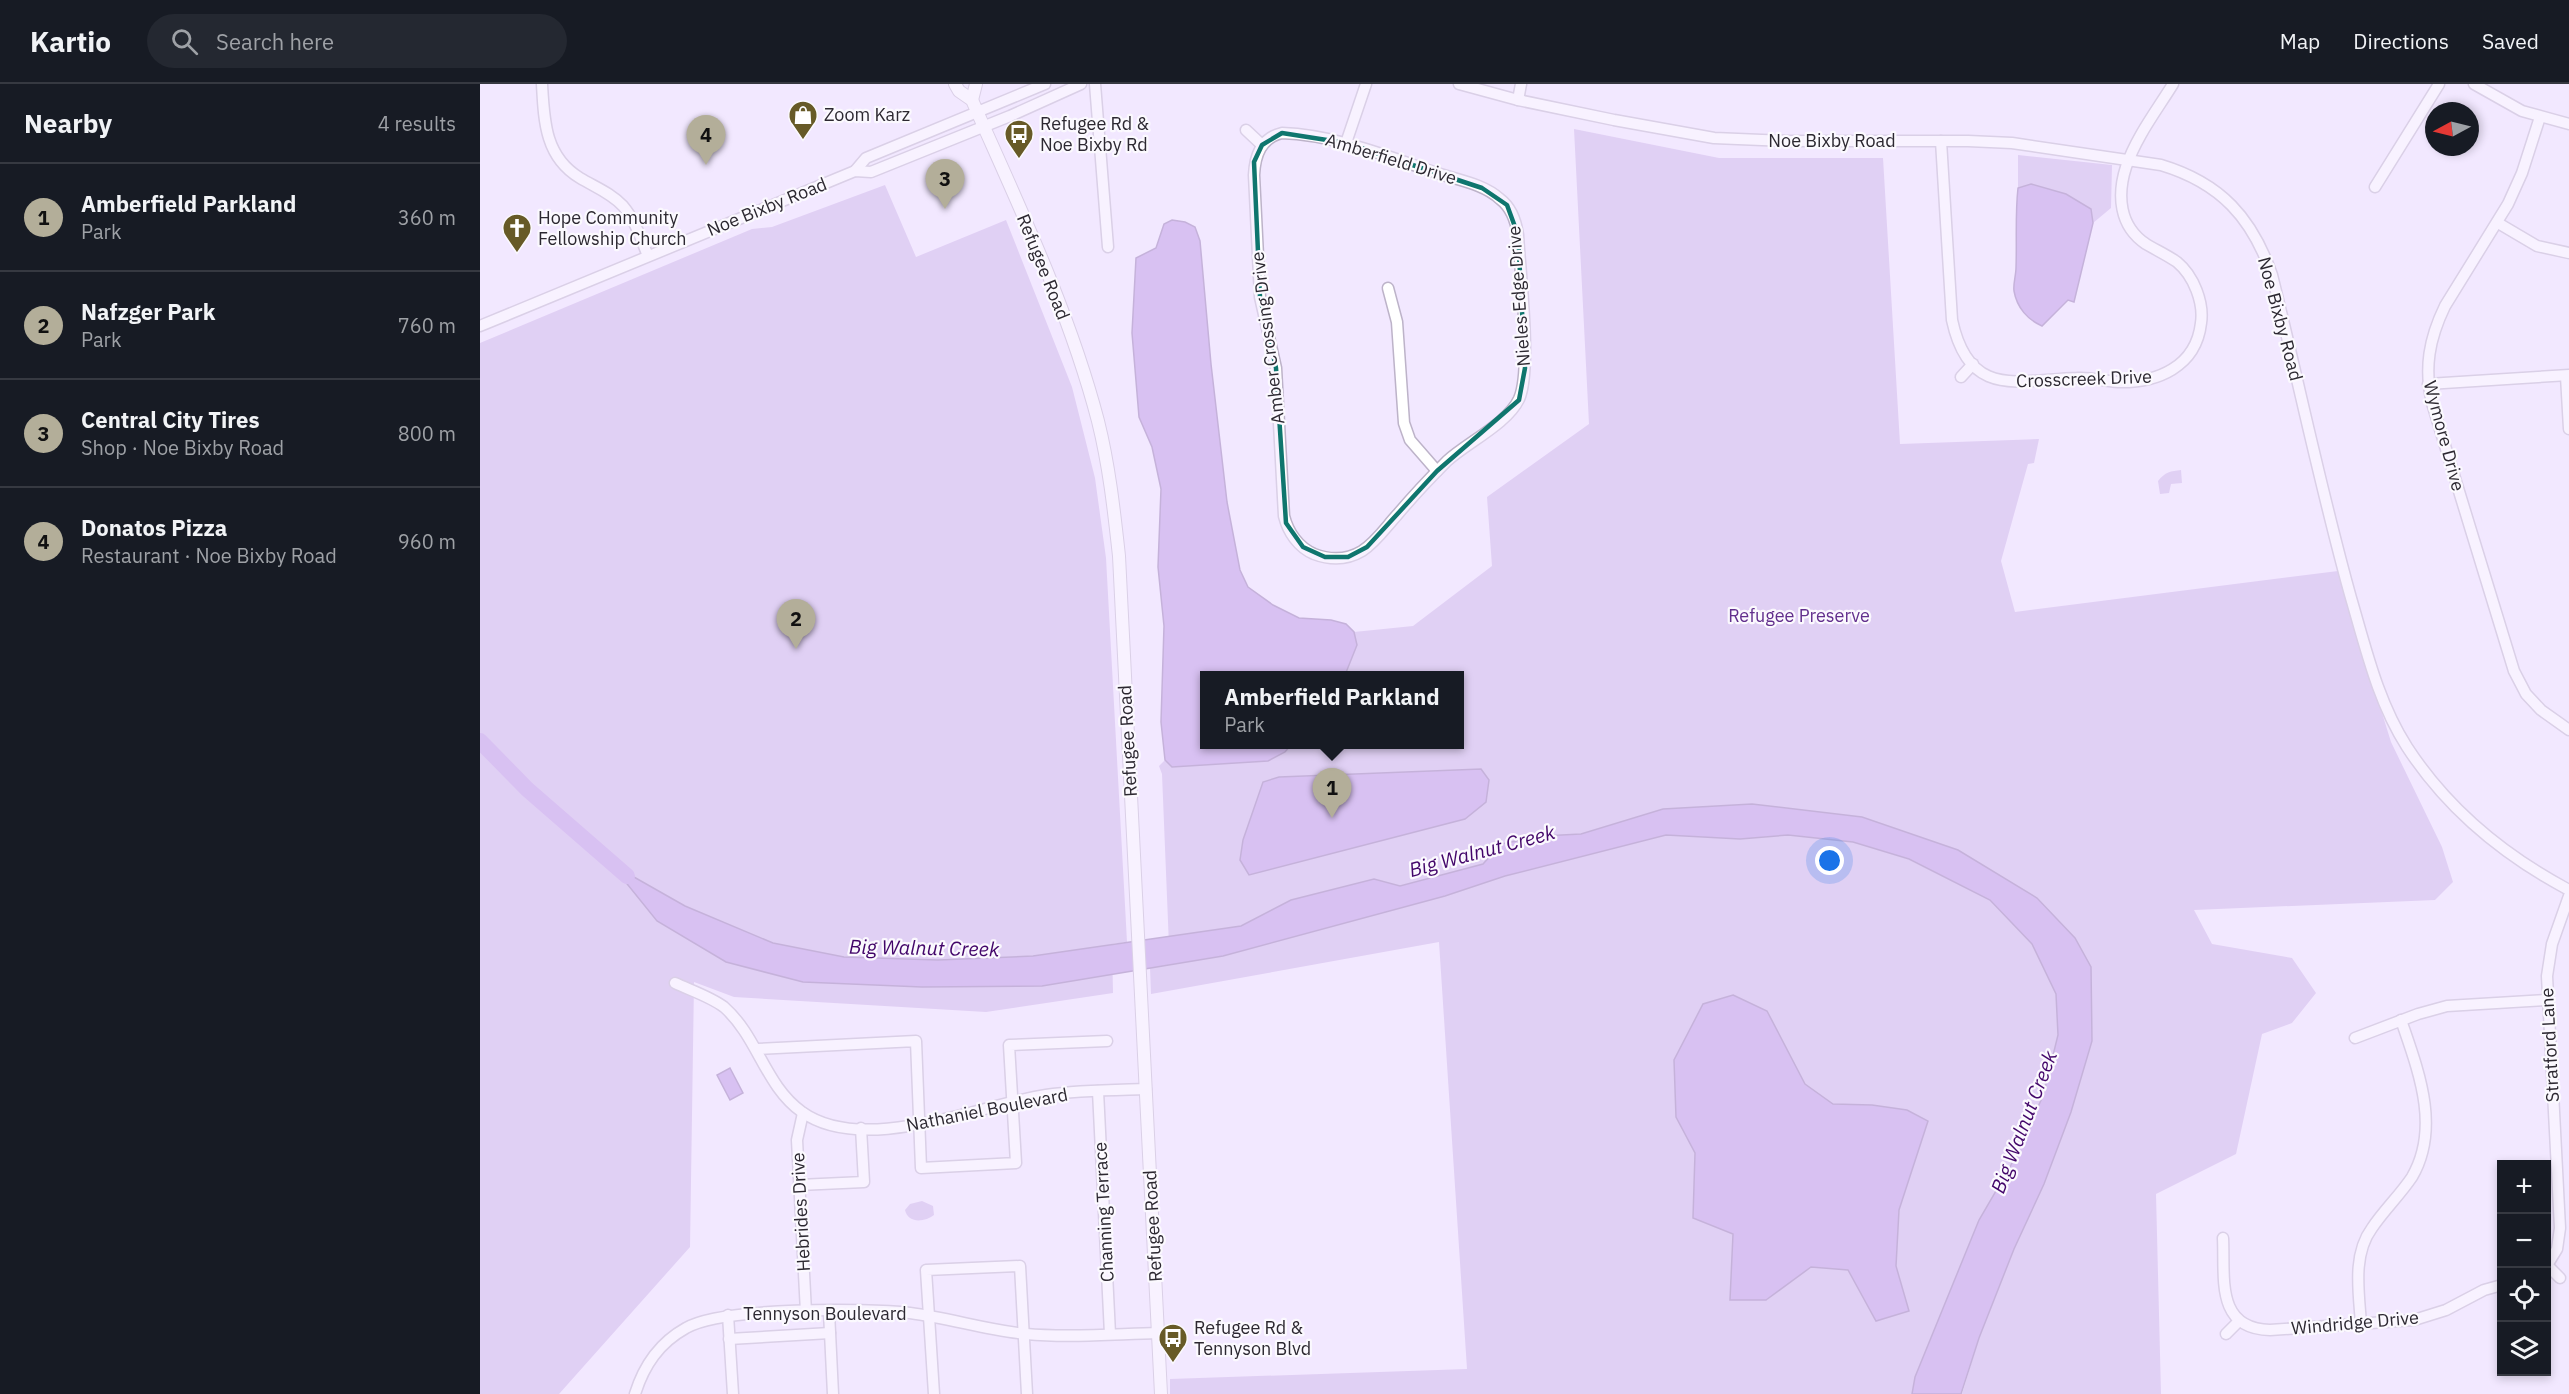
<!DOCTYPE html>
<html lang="en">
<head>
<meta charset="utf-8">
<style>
  body { margin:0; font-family:"IBM Plex Sans",sans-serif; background:#242831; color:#f1f3f6 }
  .controls { position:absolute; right:18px; bottom:18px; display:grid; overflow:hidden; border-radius:0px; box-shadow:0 3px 9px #0003 }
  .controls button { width:54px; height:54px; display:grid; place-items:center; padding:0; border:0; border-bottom:2px solid #363941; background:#171b24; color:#f1f3f6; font:30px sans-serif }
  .compass { position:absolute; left:1945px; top:18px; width:54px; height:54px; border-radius:50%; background:#171b24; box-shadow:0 3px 9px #0003; rotate:263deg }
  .you { position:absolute; left:1350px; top:777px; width:21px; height:21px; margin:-15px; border:4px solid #fff; border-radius:50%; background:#1a73e8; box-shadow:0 0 0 9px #1a73e833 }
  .badge { display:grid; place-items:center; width:39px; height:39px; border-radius:50%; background:#b3ae99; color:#111; font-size:20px; font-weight:700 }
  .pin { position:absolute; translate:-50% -50px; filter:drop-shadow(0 2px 3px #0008) }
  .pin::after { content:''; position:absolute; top:32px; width:21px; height:18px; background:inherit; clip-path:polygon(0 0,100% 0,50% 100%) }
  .popup { position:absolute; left:720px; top:587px; width:264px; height:78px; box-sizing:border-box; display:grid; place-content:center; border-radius:0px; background:#171b24; filter:drop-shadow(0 2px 4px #0005); font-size:20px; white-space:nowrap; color:#9ea1a6 }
  .popup b { font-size:22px; color:#f1f3f6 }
  .popup::after { content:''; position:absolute; left:50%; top:100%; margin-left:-12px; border:12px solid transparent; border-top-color:#171b24 }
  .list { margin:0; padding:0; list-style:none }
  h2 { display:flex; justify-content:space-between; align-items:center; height:78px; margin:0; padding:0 24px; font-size:26px }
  h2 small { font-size:20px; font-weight:400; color:#9ea1a6 }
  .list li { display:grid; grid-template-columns:39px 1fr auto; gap:18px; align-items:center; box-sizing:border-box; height:108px; padding:0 24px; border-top:2px solid #363941 }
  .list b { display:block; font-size:22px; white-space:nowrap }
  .list p { margin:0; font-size:20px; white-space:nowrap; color:#9ea1a6 }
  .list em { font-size:20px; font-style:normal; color:#9ea1a6 }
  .icon { flex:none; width:33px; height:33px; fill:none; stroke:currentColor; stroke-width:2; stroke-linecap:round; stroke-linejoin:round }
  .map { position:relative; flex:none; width:2089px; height:1310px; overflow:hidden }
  header { display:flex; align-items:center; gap:36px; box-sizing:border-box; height:84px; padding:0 30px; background:#171b24; border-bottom:2px solid #363941 }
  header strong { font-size:28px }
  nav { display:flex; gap:33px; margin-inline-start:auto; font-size:21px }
  .search { width:420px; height:54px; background:#242831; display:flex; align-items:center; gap:15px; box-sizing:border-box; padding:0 21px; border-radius:33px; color:#9ea1a6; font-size:22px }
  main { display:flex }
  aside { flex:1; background:#171b24 }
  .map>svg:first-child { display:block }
  .green { fill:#cbb3e7; fill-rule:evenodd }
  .water { fill:#b992e3; stroke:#8f72ae; stroke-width:1.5 }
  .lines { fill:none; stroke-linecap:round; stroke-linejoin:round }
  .river { stroke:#b992e3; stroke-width:16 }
  .minor-casing { stroke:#bdb3c9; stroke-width:13 }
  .major-casing { stroke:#bdb3c9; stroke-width:14 }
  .minor { stroke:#fff; stroke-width:10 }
  .major { stroke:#fff; stroke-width:12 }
  .marked { fill:none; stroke:#0f766e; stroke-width:4.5; stroke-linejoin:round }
  .labels { text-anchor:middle; stroke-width:4.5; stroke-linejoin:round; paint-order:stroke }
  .poi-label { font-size:18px; fill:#2c2831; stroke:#fbf9fe; text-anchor:start }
  .street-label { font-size:18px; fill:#2c2831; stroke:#fbf9fe }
  .park-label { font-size:18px; fill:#622f8d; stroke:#fbf9fe }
  .water-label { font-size:20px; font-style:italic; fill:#43066a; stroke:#fbf9fe }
</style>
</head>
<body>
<header>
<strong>Kartio</strong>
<div class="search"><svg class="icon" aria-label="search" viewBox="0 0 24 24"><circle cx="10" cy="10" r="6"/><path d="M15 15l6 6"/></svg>Search here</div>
<nav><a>Map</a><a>Directions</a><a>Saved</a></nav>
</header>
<main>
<aside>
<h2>Nearby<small>4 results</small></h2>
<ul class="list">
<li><span class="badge">1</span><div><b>Amberfield Parkland</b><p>Park</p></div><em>360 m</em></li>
<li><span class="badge">2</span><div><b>Nafzger Park</b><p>Park</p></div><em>760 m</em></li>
<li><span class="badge">3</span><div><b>Central City Tires</b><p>Shop · Noe Bixby Road</p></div><em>800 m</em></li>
<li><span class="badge">4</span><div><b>Donatos Pizza</b><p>Restaurant · Noe Bixby Road</p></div><em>960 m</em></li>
</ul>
</aside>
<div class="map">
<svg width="2089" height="1310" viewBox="0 0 2089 1310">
  <rect width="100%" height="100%" fill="#f2e8ff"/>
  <g class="green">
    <polygon points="1094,45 1239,74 1403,74 1420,360 1559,355 1554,379 1548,380 1521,477 1535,528 1858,487 1911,658 1962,763 1973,798 1955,816 1714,826 1732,860 1812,874 1836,909 1812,939 1782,950 1756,1070 1676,1110 1681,1310 1482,1310 1499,1254 1534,1165 1564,1100 1591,1028 1595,854 1398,743 1130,741 1101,750 1062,752 1021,760 1021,779 689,862 682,690 679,682 685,676 693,683 805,668 811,661 980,660 980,592 865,591 877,561 874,548 933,542 1012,482 1007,413 1109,340"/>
    <polygon points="1538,71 1632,81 1631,124 1613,139 1611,125 1551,100 1538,104"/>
    <polygon points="405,101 436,173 526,136 592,303 615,394 626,474 647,858 632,860 633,909 506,928 254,913 214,898 210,1163 79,1310 0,1310 0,259 272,145 292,143"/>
    <path d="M1701 386 1702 399 1691 400 1689 409 1680 410 1678 397C1685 388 1691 387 1701 386Z"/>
    <path d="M1186 751 1260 755 1308 751 1373 758 1428 775 1510 816 1552 860 1576 910 1578 951 1563 1012 1530 1083 1499 1136 1435 1293 1432 1310H690V1295L987 1285 959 858 671 910 670 883 743 872 965 812 1025 792ZM1287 927 1325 1001 1353 1020 1392 1021 1447 1036 1419 1126 1416 1182 1429 1227 1396 1237 1368 1186 1331 1183 1287 1216 1253 1150 1213 1134 1215 1069Z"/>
    <path d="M442 1117 453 1122 454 1131C445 1138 428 1140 425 1126L430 1120Z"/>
  </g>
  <g class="water">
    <path d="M1551 100 1586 110 1611 125 1613 139 1594 218 1588 216 1562 242C1548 236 1537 224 1534 207 1533 200 1536 191 1536 184 1537 157 1535 131 1538 104Z"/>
    <polygon points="692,136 705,138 715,143 720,157 731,280 747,418 760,486 768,503 793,521 819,534 851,536 866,540 874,548 877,561 865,591 724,592 724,660 811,661 805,668 788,677 692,683 685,676 681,638 684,542 678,483 681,405 672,363 659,333 652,249 656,174 676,164 684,140"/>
    <polygon points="1001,685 1009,696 1006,718 985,735 769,791 760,776 763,756 783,698 799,693"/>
    <polygon points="1272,720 1382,733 1478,766 1557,814 1595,854 1611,883 1612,957 1591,1028 1564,1100 1534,1165 1499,1254 1481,1310 1432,1310 1435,1293 1499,1136 1530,1083 1563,1012 1578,951 1576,910 1552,860 1510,816 1429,775 1373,758 1308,751 1260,755 1186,751 1025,792 965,812 743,872 562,902 442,903 323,898 246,878 177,837 131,780 205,822 293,859 364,873 458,876 553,872 761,842 811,816 894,795 920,802 1003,780 1021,760 1062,752 1101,750 1183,725"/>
    <polygon points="1253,911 1287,927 1325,1000 1353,1020 1392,1021 1427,1026 1448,1037 1419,1126 1416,1182 1429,1227 1396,1237 1368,1186 1331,1183 1286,1216 1250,1216 1253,1150 1213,1134 1215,1069 1196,1033 1194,976 1223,920"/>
    <polygon points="250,984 263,1009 250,1016 237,991"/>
  </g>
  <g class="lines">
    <polyline class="river" points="0,657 47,705 147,792"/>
    <g class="minor-casing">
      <g id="minor">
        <path d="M62 0C64 37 65 73 100 94 115 103 131 109 143 122 155 136 161 155 168 172"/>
        <polyline points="615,0 628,163"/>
        <path d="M979 0 1038 16 1134 36 1234 54 1309 57H1488L1532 59 1681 81C1741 99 1772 134 1792 191 1819 299 1841 407 1871 514 1886 565 1898 618 1927 663 1968 726 2023 771 2089 806"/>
        <polyline points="1994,0 2042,27 2089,40"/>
        <polyline points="1038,16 1041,0"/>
        <path d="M2060 33 2042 89 2028 120 1965 222C1949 255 1944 284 1952 319L2034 587 2046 610 2061 626 2089 646"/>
        <polyline points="766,46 782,61"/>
        <path d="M802 49C856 51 906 72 957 89 978 96 1004 100 1020 115 1032 124 1036 137 1038 151 1040 187 1052 286 1039 315 1027 340 988 358 967 377 950 394 933 412 917 431 906 443 896 458 882 467 867 476 850 476 834 470 818 463 808 448 804 432L796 284 780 213 774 91C775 71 781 54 802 49Z"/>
        <path d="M1461 57 1472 236C1489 315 1537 296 1597 294 1611 293 1624 297 1638 298 1677 299 1716 283 1721 239 1724 219 1714 192 1697 178 1687 171 1676 166 1666 160 1639 142 1637 111 1646 83 1656 53 1677 26 1693 0"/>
        <polyline points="866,59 886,0"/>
        <polyline points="375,87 386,74 565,0"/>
        <polyline points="1895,103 1959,0"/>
        <polyline points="2018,139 2057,162 2089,169"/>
        <polyline points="908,204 917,238 924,339 930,356 957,387"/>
        <polyline points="0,242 375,87 391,88 530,32 601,0"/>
        <polyline points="2086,292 2089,345"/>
        <polyline points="1481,293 1493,280"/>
        <polyline points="1948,300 2089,291"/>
        <path d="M195 899C210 906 231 913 244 923 278 953 285 1002 322 1028 384 1072 499 1021 566 1011 599 1006 633 1006 666 1005"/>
        <polyline points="1875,954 1938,930 1967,922 2066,916"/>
        <polyline points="277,965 436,957 441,1084 536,1079 529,961 627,957"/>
        <polyline points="618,1007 630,1250"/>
        <polyline points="323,1029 317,1056 326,1228"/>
        <polyline points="319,1101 384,1098 381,1044"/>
        <path d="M1743 1154C1745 1193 1735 1245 1790 1246L1934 1236 1966 1226 2004 1206 2022 1201"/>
        <polyline points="2068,1182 2080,1194"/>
        <polyline points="2066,1183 2077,1165 2080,1144 2067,892 2072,860 2089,812"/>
        <polyline points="349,1228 353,1310"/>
        <polyline points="248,1231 253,1310"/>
        <path d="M1881 1240C1879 1209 1872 1171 1892 1144 1904 1126 1920 1111 1932 1093 1961 1043 1938 986 1921 936"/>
        <polyline points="1746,1250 1759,1237"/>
        <polyline points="249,1255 350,1249"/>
        <path d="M155 1310C164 1281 179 1259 206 1244 241 1223 386 1224 430 1229 469 1234 507 1246 546 1250 589 1254 635 1250 678 1249"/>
        <polyline points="454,1310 446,1186 540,1182 547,1310"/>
      </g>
    </g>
    <g class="major-casing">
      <g id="major">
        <path d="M475 0 479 7 492 16C538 120 589 226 618 337 629 381 634 426 639 472L681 1310"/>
        <polyline points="492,16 496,0"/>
      </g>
    </g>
    <use href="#minor" class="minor"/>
    <use href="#major" class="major"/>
  </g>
  <path d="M0 0H2089V1310H0ZM802 49 866 59 1002 104 1027 121 1038 151 1045 284 1039 316 957 387 887 463 868 473H845L823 463 806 439 796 284 780 213 774 78 782 61Z" fill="#f2e8ff" fill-opacity=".55" fill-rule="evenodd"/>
  <path class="marked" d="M802 49 866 59 1002 104 1027 121 1038 151 1045 284 1039 316 957 387 887 463 868 473H845L823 463 806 439 796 284 780 213 774 78 782 61Z"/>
  <defs>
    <g id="shop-pin" transform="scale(1.5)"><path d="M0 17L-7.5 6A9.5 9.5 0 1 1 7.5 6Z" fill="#675a27" stroke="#fbf9fe"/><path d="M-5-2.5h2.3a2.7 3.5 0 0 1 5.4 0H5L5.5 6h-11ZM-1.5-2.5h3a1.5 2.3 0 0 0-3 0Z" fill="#fff"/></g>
    <g id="bus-pin" transform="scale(1.5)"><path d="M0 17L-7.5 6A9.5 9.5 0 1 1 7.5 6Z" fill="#675a27" stroke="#fbf9fe"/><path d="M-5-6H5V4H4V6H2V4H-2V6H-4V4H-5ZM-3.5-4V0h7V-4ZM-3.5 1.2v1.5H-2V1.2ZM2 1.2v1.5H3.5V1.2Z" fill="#fff"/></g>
    <g id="church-pin" transform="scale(1.5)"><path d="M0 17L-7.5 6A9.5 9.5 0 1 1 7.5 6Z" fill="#675a27" stroke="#fbf9fe"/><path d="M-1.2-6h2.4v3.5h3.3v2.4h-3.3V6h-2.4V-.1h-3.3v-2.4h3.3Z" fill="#fff"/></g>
  </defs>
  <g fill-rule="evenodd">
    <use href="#shop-pin" x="323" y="31"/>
    <use href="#bus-pin" x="539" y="50"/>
    <use href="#church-pin" x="37" y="144"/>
    <use href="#bus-pin" x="693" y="1254"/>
  </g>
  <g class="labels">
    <g class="poi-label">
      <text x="344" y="37">Zoom Karz</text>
      <text x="560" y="46">Refugee Rd &amp;<tspan x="560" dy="21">Noe Bixby Rd</tspan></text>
      <text x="58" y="140">Hope Community<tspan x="58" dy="21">Fellowship Church</tspan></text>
      <text x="714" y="1250">Refugee Rd &amp;<tspan x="714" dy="21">Tennyson Blvd</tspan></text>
    </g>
    <g class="street-label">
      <text x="1352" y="63">Noe Bixby Road</text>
      <text transform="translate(911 75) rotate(17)" y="6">Amberfield Drive</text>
      <text transform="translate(287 123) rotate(-22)" y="6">Noe Bixby Road</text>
      <text transform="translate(563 183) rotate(68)" y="6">Refugee Road</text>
      <text transform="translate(1039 212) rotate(-94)" y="6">Nieles Edge Drive</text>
      <text transform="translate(1800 235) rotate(75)" y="6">Noe Bixby Road</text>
      <text transform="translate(788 254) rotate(-97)" y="6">Amber Crossing Drive</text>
      <text transform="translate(1604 295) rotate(-2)" y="6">Crosscreek Drive</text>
      <text transform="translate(1964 352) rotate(75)" y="6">Wymore Drive</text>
      <text transform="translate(648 657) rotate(-93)" y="6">Refugee Road</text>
      <text transform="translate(2070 961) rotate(-93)" y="6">Stratford Lane</text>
      <text transform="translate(507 1026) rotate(-11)" y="6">Nathaniel Boulevard</text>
      <text transform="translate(321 1128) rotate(-93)" y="6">Hebrides Drive</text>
      <text transform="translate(624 1128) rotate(-93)" y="6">Channing Terrace</text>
      <text transform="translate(673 1142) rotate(-93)" y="6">Refugee Road</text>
      <text x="345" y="1236">Tennyson Boulevard</text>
      <text transform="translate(1875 1239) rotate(-5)" y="6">Windridge Drive</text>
    </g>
    <g class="park-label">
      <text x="1319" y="538">Refugee Preserve</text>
    </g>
    <g class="water-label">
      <text transform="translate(1002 767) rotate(-15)" y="7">Big Walnut Creek</text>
      <text transform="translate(444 864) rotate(1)" y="7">Big Walnut Creek</text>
      <text transform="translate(1544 1038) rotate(-69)" y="7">Big Walnut Creek</text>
    </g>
  </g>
</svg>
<div class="controls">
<button>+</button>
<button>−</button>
<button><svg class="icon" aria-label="locate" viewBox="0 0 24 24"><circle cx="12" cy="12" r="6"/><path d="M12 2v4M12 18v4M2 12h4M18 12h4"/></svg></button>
<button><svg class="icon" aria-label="layers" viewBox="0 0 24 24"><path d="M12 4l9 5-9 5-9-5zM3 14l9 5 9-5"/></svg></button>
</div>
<svg class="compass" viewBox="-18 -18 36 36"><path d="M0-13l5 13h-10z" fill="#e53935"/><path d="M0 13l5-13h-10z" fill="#9ea1a6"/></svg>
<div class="you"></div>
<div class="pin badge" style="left:852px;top:734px">1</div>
<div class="popup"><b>Amberfield Parkland</b>Park</div>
<div class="pin badge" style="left:316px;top:565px">2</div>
<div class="pin badge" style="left:465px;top:125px">3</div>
<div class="pin badge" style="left:226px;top:81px">4</div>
</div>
</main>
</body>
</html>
